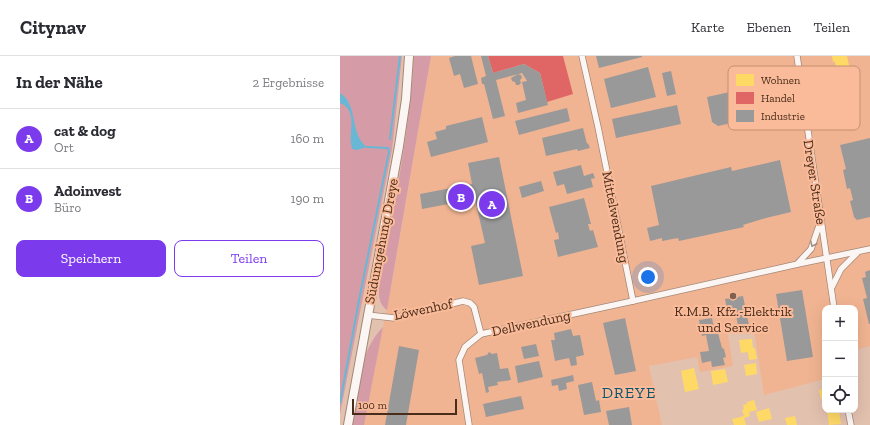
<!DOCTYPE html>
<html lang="de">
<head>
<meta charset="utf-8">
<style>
  body { margin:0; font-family:"Zilla Slab",serif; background:#f2f2f3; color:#2b2b33 }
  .controls { position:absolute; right:12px; bottom:12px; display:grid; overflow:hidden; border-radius:8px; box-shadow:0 4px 16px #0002 }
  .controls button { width:36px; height:36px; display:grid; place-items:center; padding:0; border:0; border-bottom:1px solid #e1e1e2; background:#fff; color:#2b2b33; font:20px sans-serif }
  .scale { position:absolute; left:12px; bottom:10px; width:105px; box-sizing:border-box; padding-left:4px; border:2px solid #4a2c1a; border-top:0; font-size:11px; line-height:14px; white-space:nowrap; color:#4a2c1a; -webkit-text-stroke:3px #f9bb99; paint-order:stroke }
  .you { position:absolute; left:308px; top:221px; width:14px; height:14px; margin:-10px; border:3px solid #fff; border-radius:50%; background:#1a73e8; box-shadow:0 0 0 6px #1a73e833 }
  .badge { display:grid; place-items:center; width:26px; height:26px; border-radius:50%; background:#7c3aed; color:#fff; font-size:13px; font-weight:700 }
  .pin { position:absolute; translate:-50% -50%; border:2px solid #fff; box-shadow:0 1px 4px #0006 }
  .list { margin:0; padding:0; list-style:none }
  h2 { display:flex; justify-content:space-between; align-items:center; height:52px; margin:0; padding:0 16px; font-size:17px }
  h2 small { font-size:13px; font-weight:400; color:#7c7c81 }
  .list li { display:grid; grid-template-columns:26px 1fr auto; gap:12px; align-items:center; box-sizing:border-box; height:60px; padding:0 16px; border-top:1px solid #e1e1e2 }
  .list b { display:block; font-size:15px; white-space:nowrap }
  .list p { margin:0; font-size:13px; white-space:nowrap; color:#7c7c81 }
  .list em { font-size:13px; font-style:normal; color:#7c7c81 }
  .actions { display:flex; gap:8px; padding:12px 16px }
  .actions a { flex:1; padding:9px 0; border:1px solid #7c3aed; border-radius:8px; text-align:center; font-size:14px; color:#7c3aed }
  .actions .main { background:#7c3aed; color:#fff }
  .icon { flex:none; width:22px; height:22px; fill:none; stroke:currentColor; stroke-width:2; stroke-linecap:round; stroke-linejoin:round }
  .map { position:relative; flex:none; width:530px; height:369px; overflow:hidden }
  header { display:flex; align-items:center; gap:24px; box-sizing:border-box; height:56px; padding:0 20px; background:#fff; border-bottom:1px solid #e1e1e2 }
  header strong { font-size:19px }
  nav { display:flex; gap:22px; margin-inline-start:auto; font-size:14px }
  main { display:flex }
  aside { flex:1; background:#fff }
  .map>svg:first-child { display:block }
  .built { fill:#f1b492 }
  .green { fill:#d59ca8 }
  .water { fill:#68b7d5 }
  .homes { fill:#ffd966 }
  .shops { fill:#e06666 }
  .industry { fill:#999 }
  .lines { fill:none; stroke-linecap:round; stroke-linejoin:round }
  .stream { stroke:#68b7d5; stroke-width:2 }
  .street-casing { stroke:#a48877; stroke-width:7 }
  .secondary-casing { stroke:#a48877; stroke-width:10 }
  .street { stroke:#fbf6f3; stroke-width:5.5 }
  .secondary { stroke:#fbf6f3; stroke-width:8 }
  .oneway { stroke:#a29186 }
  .poi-dot { fill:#80604e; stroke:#f9bb99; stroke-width:1.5 }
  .labels { text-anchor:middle; stroke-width:4; stroke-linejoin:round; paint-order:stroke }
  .street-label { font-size:14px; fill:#4a2c1a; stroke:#f9bb99 }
  .poi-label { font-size:14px; fill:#4a2c1a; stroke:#f9bb99 }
  .quarter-label { font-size:16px; letter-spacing:1px; fill:#095570; stroke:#f9bb99 }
  .key { fill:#f9bb99; stroke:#c49073; stroke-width:1 }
  .key-label { font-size:11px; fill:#4a2c1a }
</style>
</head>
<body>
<header>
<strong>Citynav</strong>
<nav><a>Karte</a><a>Ebenen</a><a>Teilen</a></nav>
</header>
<main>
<aside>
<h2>In der Nähe<small>2 Ergebnisse</small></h2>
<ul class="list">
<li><span class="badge">A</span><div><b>cat &amp; dog</b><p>Ort</p></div><em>160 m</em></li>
<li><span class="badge">B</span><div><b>Adoinvest</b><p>Büro</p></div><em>190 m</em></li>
</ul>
<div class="actions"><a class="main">Speichern</a><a>Teilen</a></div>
</aside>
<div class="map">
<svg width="530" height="369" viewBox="0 0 530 369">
  <rect width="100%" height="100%" fill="#e3c1af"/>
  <polygon class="built" points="91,0 530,0 530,290 515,294 515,252 485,252 485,323 424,339 413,269 387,273 393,310 360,316 357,301 309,310 322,369 23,369 52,227"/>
  <g class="green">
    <polygon points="0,0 62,0 52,94 0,358"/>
    <path d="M74 0H91L47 254C38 247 39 240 39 230 53 153 70 77 74 0Z"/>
    <path d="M43 271 24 369H11C16 338 19 295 43 271Z"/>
  </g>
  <path class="water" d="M0 37C19 49 9 78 27 91L17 94 12 93C11 88 10 82 11 77 12 65 13 52 0 47Z"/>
  <g class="homes">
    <polygon points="492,0 507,0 510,14 497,17 495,6 493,6"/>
    <polygon points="412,283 413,292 415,292 417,303 409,304 408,296 401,297 399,284"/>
    <polygon points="416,307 417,318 406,320 404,309"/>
    <polygon points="354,312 359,333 345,336 341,315"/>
    <polygon points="385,313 388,326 373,329 371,315"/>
    <polygon points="485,325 485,342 481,343 479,334 484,333 482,326"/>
    <polygon points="414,344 417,354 409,356 410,360 404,362 406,369 394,369 392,363 404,360 402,354 404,353 403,349 407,348 407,346"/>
    <polygon points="429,352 432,363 419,366 416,356"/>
    <polygon points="487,354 499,354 501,368 489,369"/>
    <polygon points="455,360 457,369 447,369 445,362"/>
  </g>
  <polygon class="shops" points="148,0 223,0 233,38 207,46 200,17 184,8 153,17"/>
  <g class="industry">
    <polygon points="115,0 131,0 138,28 124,32 120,18 114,20 109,2"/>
    <polygon points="141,0 148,0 153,17 184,8 200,17 208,49 178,57 176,47 186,44 182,26 187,25 182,17 156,24 165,60 153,63 144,28 142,28 141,22 146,20"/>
    <polygon points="256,0 302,0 302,1 259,12"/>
    <polygon points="308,11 316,41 271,52 264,23"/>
    <polygon points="331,15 336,38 327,40 322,17"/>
    <polygon points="178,18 181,19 182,22 180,24 181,27 179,29 176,29 175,26 172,25 171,22"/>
    <polygon points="417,30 422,54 389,60 391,67 378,70 372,66 367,41"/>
    <polygon points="337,49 341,68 276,82 272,63"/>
    <polygon points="227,52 230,65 179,79 175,65"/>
    <polygon points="142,61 148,86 91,101 87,86 97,83 95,76 106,73 106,70"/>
    <polygon points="243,72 247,88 248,87 250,92 238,95 237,93 206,100 202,82"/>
    <polygon points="530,82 530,161 517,164 514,161 510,145 513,144 510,132 507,133 503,114 506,113 500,89"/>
    <polygon points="159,101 183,220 139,229 131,190 145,187 135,143 82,153 80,138 132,128 128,107"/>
    <polygon points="440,104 451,156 426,162 403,169 404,171 339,185 338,182 322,185 322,182 310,185 307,172 319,169 311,130 391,111 392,115"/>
    <polygon points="241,109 244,120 253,117 255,122 251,123 253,131 227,138 224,128 217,130 213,116"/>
    <polygon points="201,125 204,135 182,142 179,131"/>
    <polygon points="244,142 251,168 248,168 250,175 253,174 258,191 218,201 214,184 219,183 218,176 216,177 209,151"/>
    <polygon points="530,214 530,268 529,268 523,243 527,242 522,222 526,221 525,216"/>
    <polygon points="462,234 473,301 447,305 436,238"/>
    <polygon points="403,240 409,269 398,270 396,258 388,259 385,243"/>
    <polygon points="285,262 296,315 275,319 263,267"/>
    <polygon points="372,262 375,277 378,277 382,292 384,293 386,301 383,302 385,309 372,311 371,305 362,307 360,296 369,295 366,279 362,280 359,264"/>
    <polygon points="231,273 233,280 240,279 244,299 236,301 237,309 231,310 229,302 215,305 211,284 215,284 214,277"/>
    <polygon points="196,288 199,300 184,303 181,291"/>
    <polygon points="59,290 79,294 66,369 45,369"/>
    <polygon points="149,296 152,298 157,297 160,313 168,312 171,324 157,326 158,329 148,331 149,336 146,337 142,317 139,318 135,302 147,299"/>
    <polygon points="199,305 203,321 178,327 175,310"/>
    <polygon points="233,319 234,325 226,327 227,333 219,335 218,329 212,330 211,324"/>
    <polygon points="252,326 256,345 259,344 261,356 244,359 238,329"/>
    <polygon points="181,340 184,353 146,361 143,348"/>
    <polygon points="289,351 292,369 269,369 266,355"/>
  </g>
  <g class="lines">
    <g class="stream">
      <polyline points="50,83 60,0"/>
      <polyline points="0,347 20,239 49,96 48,92 27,91"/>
    </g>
    <g class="street-casing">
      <g id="street">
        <polyline points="242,0 258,71 293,245"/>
        <polyline points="457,0 494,252"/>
        <polyline points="458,207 471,193 480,167"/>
        <polyline points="492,231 501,213 517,197"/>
        <polyline points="27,259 54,262 123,245 130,247 134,251 141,278"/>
        <polyline points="508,354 511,369"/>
        <polyline points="129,369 119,304 125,291 141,278 293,245 458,208 530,193"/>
      </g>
    </g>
    <g class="secondary-casing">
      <polyline id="secondary" points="8,369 59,90 66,43 69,0"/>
    </g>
    <use href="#street" class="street"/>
    <use href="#secondary" class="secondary"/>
  </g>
  <defs><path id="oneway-chevron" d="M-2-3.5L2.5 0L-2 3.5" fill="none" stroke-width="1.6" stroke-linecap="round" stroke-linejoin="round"/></defs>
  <use class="oneway" href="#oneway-chevron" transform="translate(473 188) rotate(115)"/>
  <circle class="poi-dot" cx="393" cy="240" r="4"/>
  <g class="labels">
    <g class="street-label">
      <text transform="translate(475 126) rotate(81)" y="5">Dreyer Straße</text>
      <text transform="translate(276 161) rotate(79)" y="5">Mittelwendung</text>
      <text transform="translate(41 185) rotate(-79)" y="5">Südumgehung Dreye</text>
      <text transform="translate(83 253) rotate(-12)" y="5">Löwenhof</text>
      <text transform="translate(191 267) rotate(-12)" y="5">Dellwendung</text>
    </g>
    <g class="poi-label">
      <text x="393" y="260">K.M.B. Kfz.-Elektrik<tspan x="393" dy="16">und Service</tspan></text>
    </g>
    <g class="quarter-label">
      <text x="289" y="342">DREYE</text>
    </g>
  </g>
  <rect x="388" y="10" width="132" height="64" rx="6" class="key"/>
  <rect x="396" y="18" width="18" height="12" fill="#ffd966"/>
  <rect x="396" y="36" width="18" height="12" fill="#e06666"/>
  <rect x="396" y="54" width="18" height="12" fill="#999"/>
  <g class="key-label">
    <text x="421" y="28">Wohnen</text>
    <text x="421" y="46">Handel</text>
    <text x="421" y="64">Industrie</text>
  </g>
</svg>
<div class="controls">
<button>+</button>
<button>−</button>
<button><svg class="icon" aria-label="locate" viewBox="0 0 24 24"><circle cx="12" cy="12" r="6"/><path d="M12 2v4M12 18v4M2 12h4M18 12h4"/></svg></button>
</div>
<div class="scale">100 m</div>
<div class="you"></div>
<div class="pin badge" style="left:152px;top:148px">A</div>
<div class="pin badge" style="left:121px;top:141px">B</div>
</div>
</main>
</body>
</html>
